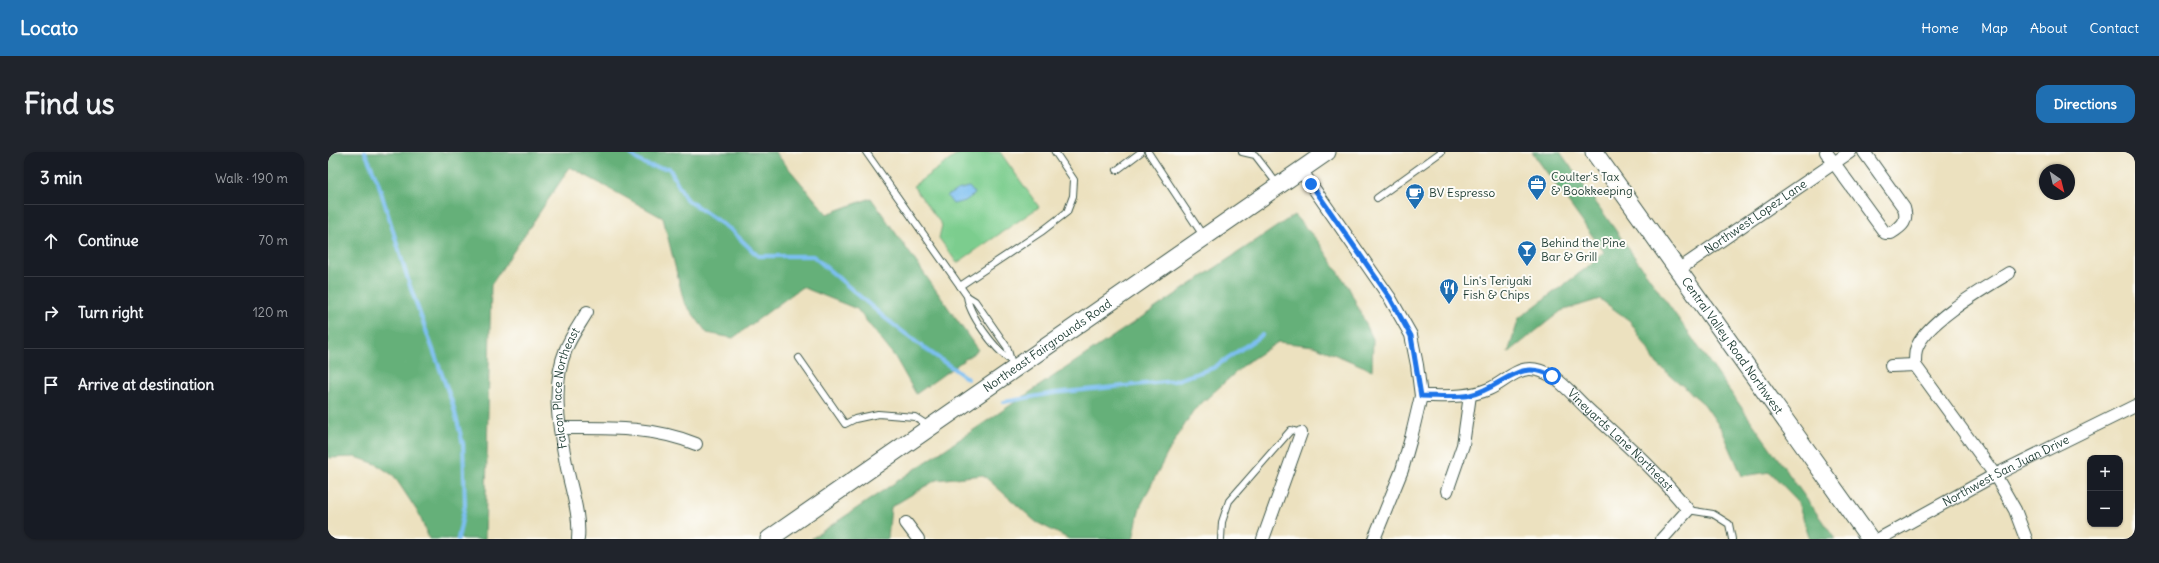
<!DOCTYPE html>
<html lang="en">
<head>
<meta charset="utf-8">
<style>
  body { margin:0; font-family:Delius,sans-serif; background:#20242c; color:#f1f3f6 }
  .controls { position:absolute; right:12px; bottom:12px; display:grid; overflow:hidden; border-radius:8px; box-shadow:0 1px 3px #0004 }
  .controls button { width:36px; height:36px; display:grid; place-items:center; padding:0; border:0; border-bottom:1px solid #363941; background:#171b24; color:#f1f3f6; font:20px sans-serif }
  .compass { position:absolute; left:1711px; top:12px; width:36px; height:36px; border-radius:50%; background:#171b24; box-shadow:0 1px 3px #0004; rotate:145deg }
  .stop { position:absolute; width:12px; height:12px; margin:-9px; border:3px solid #1a73e8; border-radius:50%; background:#fff }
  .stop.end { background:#1a73e8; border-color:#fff; box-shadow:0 1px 4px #0008 }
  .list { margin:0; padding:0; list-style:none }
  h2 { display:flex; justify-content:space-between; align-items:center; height:52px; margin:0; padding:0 16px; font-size:17px }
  h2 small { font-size:13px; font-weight:400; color:#9ea1a6 }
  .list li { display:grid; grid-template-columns:26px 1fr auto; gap:12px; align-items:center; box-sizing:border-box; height:72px; padding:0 16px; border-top:1px solid #363941 }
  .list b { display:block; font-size:15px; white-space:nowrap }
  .list em { font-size:13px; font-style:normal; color:#9ea1a6 }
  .icon { flex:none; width:22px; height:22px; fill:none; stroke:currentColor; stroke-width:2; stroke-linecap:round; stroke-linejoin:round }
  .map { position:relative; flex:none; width:1807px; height:387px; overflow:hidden; border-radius:12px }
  header { display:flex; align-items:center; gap:24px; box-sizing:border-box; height:56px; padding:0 20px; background:#1f6fb2; color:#fff }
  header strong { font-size:19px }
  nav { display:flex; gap:22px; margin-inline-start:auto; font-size:14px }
  .intro { display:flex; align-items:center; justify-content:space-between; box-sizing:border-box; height:96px; padding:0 24px }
  h1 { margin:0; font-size:28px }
  .button { padding:10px 18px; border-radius:12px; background:#1f6fb2; color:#fff; font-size:14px; font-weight:700 }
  main { display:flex; gap:24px; padding:0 24px }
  aside { flex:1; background:#171b24; border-radius:12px; box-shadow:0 1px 3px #0004 }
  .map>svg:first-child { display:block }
  .green { fill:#7ccd8e; stroke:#4e8561 }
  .forest { fill:#65b079; stroke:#427656 }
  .water { fill:#7dbff2; stroke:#4e7e93 }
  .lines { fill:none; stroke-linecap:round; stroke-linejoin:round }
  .stream { stroke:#7dbff2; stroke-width:4 }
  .lane-casing { stroke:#3e5649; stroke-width:8 }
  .street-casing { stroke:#3e5649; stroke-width:14 }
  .secondary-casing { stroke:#3e5649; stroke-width:19 }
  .lane { stroke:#fff; stroke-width:6 }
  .street { stroke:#fff; stroke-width:12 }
  .secondary { stroke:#fff; stroke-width:17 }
  .route { stroke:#1a73e8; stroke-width:5 }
  .labels { text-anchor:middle; stroke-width:4; stroke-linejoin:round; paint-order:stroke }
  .poi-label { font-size:12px; fill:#1f3d34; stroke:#fdfcf7; text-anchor:start }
  .street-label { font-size:12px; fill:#1f3d34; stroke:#fdfcf7 }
</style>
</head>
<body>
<header>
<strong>Locato</strong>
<nav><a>Home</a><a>Map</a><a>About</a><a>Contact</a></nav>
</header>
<div class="intro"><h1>Find us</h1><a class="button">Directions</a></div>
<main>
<aside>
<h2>3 min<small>Walk · 190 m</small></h2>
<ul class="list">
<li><svg class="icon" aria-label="ahead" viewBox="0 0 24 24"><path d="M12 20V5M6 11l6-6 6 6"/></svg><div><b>Continue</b></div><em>70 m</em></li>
<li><svg class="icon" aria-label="right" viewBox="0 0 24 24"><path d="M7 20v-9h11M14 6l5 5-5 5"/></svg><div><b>Turn right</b></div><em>120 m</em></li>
<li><svg class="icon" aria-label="arrive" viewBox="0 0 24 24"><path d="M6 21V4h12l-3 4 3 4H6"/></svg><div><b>Arrive at destination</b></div></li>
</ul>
</aside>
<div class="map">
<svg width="1807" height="387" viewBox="0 0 1807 387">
  <rect width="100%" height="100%" fill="#fdfcf7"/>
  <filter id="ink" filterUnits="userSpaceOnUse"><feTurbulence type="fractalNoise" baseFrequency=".025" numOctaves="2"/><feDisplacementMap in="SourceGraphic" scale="8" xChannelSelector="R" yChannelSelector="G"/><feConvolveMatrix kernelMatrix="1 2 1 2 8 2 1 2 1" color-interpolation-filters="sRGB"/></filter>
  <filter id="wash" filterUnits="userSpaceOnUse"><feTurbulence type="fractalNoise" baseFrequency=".012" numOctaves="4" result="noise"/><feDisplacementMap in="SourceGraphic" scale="16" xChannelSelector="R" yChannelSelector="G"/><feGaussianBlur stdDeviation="0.9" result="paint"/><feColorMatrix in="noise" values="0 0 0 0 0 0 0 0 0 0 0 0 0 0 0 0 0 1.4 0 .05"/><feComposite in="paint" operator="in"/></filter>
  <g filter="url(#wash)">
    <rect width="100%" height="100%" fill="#ece1bf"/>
    <polygon class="green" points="633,0 672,0 711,55 629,111 611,86 614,73 585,34"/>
    <g class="forest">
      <polygon points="0,0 447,0 499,62 543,46 650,198 588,242 567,205 529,157 474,135 405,186 379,181 356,150 335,66 242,15 163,133 157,387 101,387 91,362 66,324 48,312 28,305 0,306"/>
      <polygon points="1204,0 1232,0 1507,387 1482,387 1469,348 1442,320 1414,324 1394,278 1376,252 1329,212 1302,169 1272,147 1233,159 1180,201 1191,166 1257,117 1276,100"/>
      <polygon points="966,63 990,89 1021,136 1045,187 1044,218 986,194 950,190 918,211 865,259 839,302 812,355 805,387 741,387 708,370 655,323 608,328 563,355 560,387 483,387"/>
    </g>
    <polygon class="water" points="641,35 647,42 637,49 625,52 619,44 629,38"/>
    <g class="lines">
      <g class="stream">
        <polyline points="37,0 50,30 82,134 125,253 135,292 137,353 130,387"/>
        <path d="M301 0C312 13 325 16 341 16L358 47 403 78 430 104H485L557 166 592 193 640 227"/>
        <polyline points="676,250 726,241 846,229 885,216 934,183"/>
      </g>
    </g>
  </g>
  <g filter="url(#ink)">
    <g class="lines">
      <g class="lane-casing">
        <g id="lane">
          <polyline points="538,0 639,144 647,149 679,195 685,215"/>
          <polyline points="820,0 876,85"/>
          <polyline points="914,0 927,3 950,33"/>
          <polyline points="789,18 813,0"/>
          <polyline points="1049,46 1113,0"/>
          <polyline points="632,134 713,80 739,60 745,44 746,28 727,0"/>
          <path d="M639 144C641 163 666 196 682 208"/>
          <polyline points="471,206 517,272 527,267 550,262 587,265 601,274"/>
          <polyline points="1360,358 1385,362 1401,372 1404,387"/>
          <polyline points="893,387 894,370 901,349 963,278 973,281"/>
        </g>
      </g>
      <g class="street-casing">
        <g id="street">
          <path d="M1498 0 1557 81H1563C1575 74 1580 69 1576 56L1536 0"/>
          <polyline points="973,18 1062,146 1083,183 1089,213 1093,244 1083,286 1074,318 1046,387"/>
          <path id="s1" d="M1350 118 1522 0"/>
          <path d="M1681 121C1658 135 1595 171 1588 198 1587 202 1587 208 1587 213L1667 323 1687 358 1698 387"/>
          <polyline points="1563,214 1587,213"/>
          <path id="s2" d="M1093 244C1116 244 1140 246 1161 237 1175 231 1187 217 1202 217 1211 217 1217 220 1224 224 1240 235 1250 249 1264 261 1298 292 1332 322 1360 358L1334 387"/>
          <path d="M232 276C278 276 324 274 368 292"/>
          <polyline points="1119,339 1135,293 1142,243"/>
          <polyline points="578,371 590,387"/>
          <path id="s3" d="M250 387C252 364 245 343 240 321 232 282 222 236 238 197 243 184 252 172 259 160"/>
          <polyline points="935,387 973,281"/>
          <path id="s4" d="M1551 387 1667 323 1807 254"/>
        </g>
      </g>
      <g class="secondary-casing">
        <g id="secondary">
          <path id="s5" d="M1266 0 1542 387"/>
          <path id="s6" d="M441 387 999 0"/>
        </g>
      </g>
      <use href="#lane" class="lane"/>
      <use href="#street" class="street"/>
      <use href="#secondary" class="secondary"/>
    </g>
  </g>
  <g class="lines" filter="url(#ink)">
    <path class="route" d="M983 32 1062 146 1083 184 1093 244C1109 244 1127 246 1142 243 1175 236 1190 205 1224 224"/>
  </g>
  <defs>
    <g id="office-pin" transform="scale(1)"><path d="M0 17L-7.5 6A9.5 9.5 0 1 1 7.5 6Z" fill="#1f6fb2" stroke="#fdfcf7"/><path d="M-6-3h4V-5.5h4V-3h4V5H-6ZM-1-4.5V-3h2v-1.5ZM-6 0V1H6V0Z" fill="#fff"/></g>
    <g id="cafe-pin" transform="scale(1)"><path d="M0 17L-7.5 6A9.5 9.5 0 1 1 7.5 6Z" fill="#1f6fb2" stroke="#fdfcf7"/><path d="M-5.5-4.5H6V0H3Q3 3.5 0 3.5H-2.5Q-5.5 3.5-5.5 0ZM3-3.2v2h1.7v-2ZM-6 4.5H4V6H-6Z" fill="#fff"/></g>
    <g id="bar-pin" transform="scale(1)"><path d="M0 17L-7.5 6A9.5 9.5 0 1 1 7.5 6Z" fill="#1f6fb2" stroke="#fdfcf7"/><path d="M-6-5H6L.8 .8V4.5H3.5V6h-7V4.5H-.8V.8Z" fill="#fff"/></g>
    <g id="restaurant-pin" transform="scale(1)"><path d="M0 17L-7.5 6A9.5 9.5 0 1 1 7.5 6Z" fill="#1f6fb2" stroke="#fdfcf7"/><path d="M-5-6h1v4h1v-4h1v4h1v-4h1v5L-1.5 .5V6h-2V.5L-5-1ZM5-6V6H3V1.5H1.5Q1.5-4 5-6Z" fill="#fff"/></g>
  </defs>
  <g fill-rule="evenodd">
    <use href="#office-pin" x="1209" y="32"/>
    <use href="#cafe-pin" x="1087" y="41"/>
    <use href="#bar-pin" x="1199" y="98"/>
    <use href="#restaurant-pin" x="1121" y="136"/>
  </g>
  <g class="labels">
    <g class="poi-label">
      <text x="1223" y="29">Coulter's Tax<tspan x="1223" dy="14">&amp; Bookkeeping</tspan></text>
      <text x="1101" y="45">BV Espresso</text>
      <text x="1213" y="95">Behind the Pine<tspan x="1213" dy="14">Bar &amp; Grill</tspan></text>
      <text x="1135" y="133">Lin's Teriyaki<tspan x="1135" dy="14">Fish &amp; Chips</tspan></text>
    </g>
    <g class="street-label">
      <text dy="4" stroke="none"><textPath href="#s1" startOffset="94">Northwest Lopez Lane</textPath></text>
      <text dy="4" stroke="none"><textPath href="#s6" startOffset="339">Northeast Fairgrounds Road</textPath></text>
      <text dy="4" stroke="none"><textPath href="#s5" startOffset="238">Central Valley Road Northwest</textPath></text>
      <text dy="4" stroke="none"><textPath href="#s3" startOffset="154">Falcon Place Northeast</textPath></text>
      <text dy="4" stroke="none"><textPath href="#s2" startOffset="232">Vineyards Lane Northeast</textPath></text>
      <text dy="4" stroke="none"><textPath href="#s4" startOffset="144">Northwest San Juan Drive</textPath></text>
    </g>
  </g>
</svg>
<div class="controls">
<button>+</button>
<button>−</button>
</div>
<svg class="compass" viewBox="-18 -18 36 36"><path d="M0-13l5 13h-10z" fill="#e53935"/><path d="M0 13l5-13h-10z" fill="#9ea1a6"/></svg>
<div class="stop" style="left:1224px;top:224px"></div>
<div class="stop end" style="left:983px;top:32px"></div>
</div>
</main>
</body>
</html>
